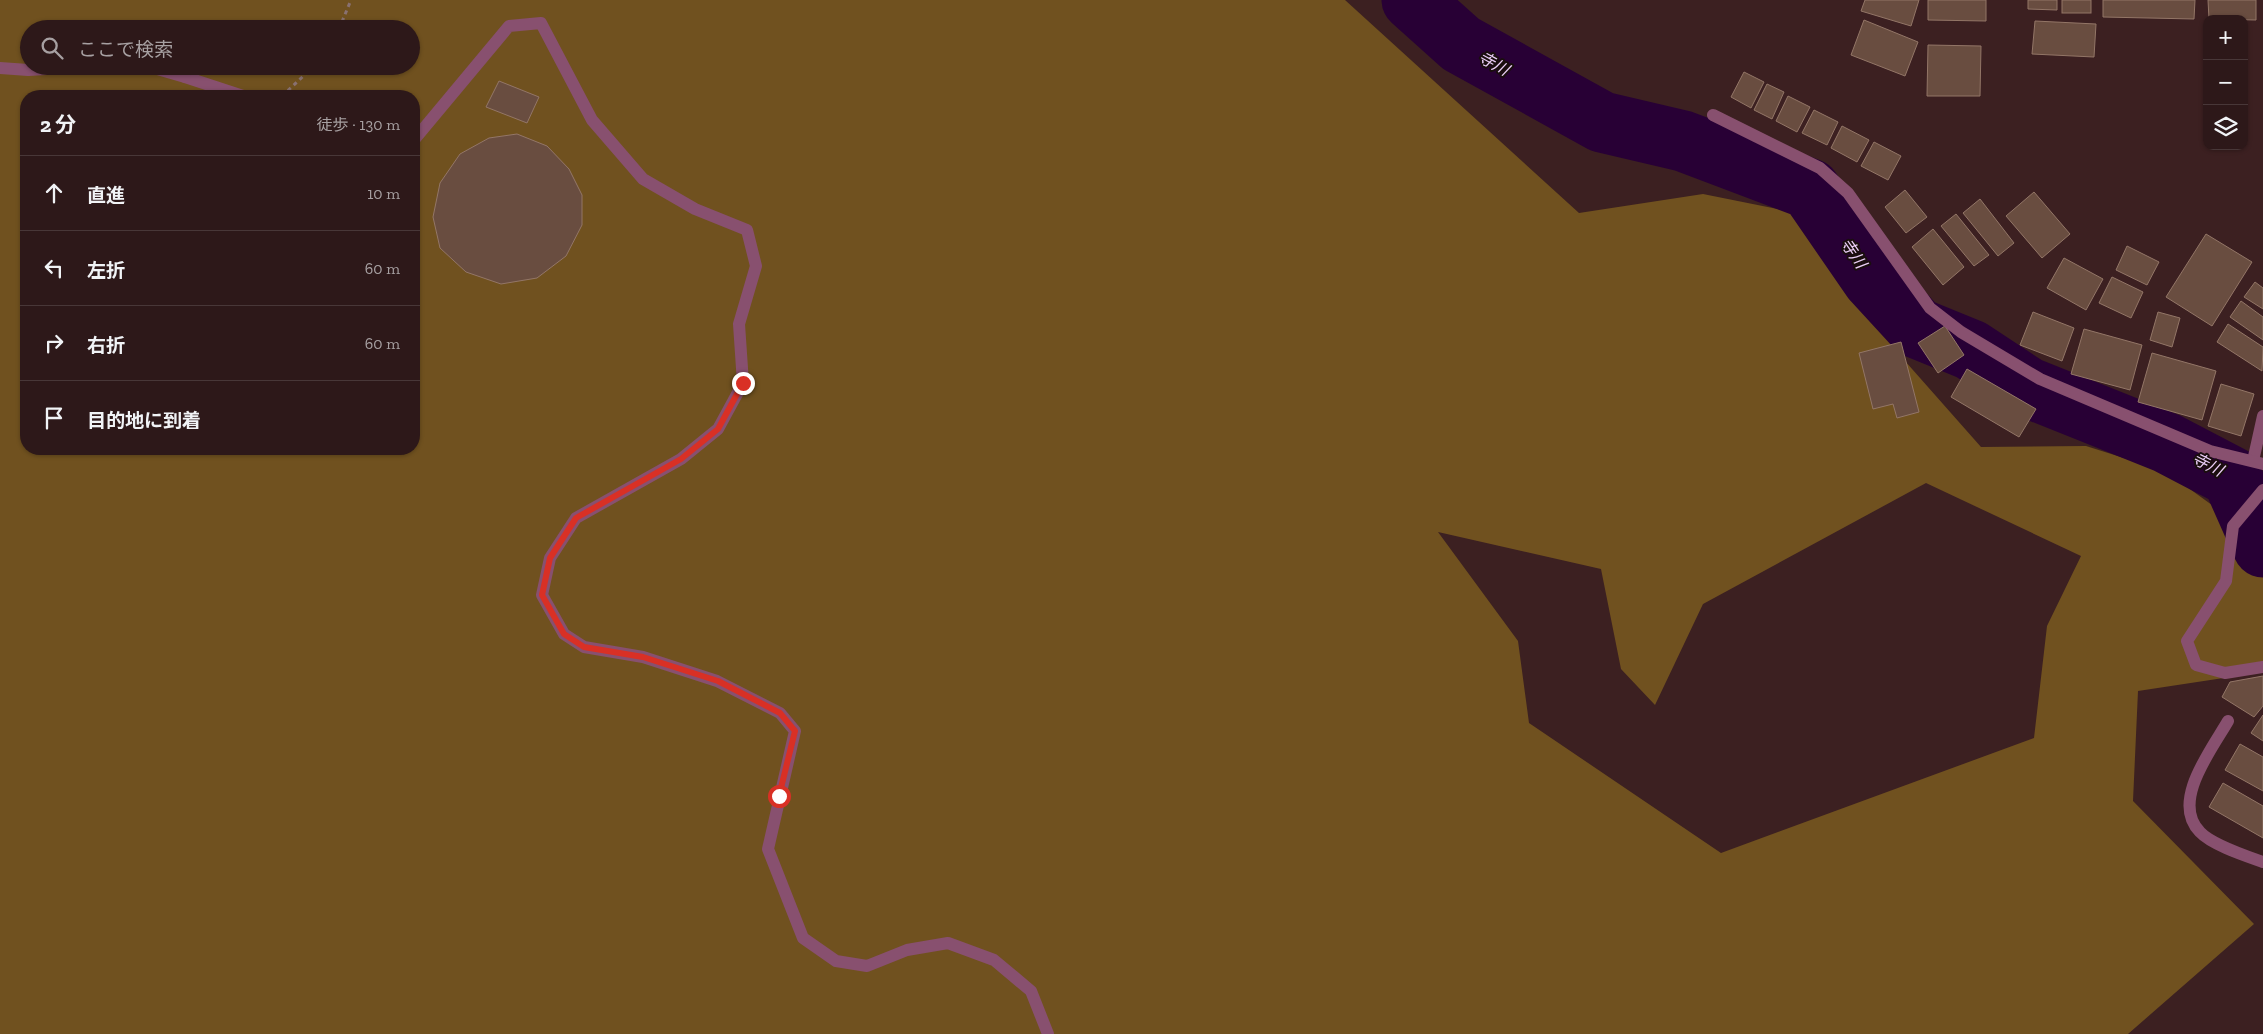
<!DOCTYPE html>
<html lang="ja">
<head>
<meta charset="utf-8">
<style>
  body { margin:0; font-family:"Zilla Slab","Noto Sans JP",serif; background:#352122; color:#f1f3f6 }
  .controls { position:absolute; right:15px; top:15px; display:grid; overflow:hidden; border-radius:10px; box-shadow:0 1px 4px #0004 }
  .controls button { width:45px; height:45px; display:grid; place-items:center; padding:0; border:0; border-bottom:1px solid #483738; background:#2d1819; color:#f1f3f6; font:25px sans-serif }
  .stop { position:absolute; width:15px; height:15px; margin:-11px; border:4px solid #d93025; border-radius:50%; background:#fff }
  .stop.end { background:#d93025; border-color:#fff; box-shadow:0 1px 5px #0008 }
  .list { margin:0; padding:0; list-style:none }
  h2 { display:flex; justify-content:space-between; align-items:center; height:65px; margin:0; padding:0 20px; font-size:21px }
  h2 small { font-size:16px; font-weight:400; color:#a7a0a2 }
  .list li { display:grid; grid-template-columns:32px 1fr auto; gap:15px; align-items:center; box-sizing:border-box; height:75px; padding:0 20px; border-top:1px solid #483738 }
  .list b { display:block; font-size:19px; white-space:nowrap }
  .list em { font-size:16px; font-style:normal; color:#a7a0a2 }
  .icon { flex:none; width:28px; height:28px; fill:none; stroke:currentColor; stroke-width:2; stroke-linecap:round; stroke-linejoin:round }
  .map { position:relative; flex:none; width:2263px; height:1034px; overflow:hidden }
  .search { position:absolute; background:#2d1819; box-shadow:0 1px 4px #0004; left:20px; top:20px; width:400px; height:55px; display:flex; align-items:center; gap:12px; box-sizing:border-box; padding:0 18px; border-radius:28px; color:#a7a0a2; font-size:19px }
  .panel { position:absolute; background:#2d1819; box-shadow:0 1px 4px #0004; left:20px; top:90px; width:400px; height:365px; border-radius:20px }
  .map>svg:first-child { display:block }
  .forest { fill:#70511f; fill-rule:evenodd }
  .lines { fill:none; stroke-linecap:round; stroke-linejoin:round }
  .river { stroke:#280035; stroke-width:61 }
  .building { fill:#694d40; stroke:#937667 }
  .path { stroke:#897171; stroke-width:3; stroke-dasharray:4 4; stroke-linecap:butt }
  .lane { stroke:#88506f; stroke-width:12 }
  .street { stroke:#88506f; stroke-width:12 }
  .route { stroke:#d93025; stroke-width:6 }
  .labels { text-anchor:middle; stroke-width:4; stroke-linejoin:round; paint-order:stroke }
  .water-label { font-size:16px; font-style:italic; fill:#edd0f9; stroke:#1a0e0e }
</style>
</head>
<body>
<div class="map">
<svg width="2263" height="1034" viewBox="0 0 2263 1034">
  <rect width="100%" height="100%" fill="#3c2021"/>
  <path class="forest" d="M0 0H1345L1579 213 1703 194 1797 213 1905 361 1981 447 2086 446 2165 471 2263 542V672L2138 691 2133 801 2254 924 2128 1034H0ZM29 29H411V66H29ZM26 96H414V449H26ZM1926 483 2081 556 2047 626 2034 738 1721 853 1529 723 1518 641 1438 532 1601 569 1621 669 1655 705 1703 604Z"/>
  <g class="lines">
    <polyline class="river" points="1412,0 1461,44 1602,122 1683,141 1810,189 1872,279 1917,328 1971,350 2027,387 2167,443 2232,477 2263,547"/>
  </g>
  <g class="building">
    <polygon points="1865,0 1919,0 1911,26 1861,11"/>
    <polygon points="1928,0 1986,0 1986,21 1928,20"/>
    <polygon points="2028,0 2057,0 2057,10 2028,9"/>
    <rect x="2062" y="0" width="29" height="13"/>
    <polygon points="2103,0 2195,0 2194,19 2103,17"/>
    <polygon points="2208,0 2256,0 2256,20 2209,19"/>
    <polygon points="1864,20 1918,42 1905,76 1851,55"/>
    <polygon points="2035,21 2096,24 2094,57 2032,54"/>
    <polygon points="1928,45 1981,46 1980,96 1927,96"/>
    <polygon points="1744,72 1764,82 1751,108 1731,97"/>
    <polygon points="499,81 539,97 527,123 486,107"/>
    <polygon points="1767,84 1784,92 1772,119 1754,110"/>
    <polygon points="1788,96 1810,107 1797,132 1776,121"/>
    <polygon points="1814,110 1838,122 1827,145 1802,133"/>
    <polygon points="1842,126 1869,140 1857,162 1831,148"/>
    <polygon points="517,134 547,146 569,169 582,195 582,225 566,256 537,278 501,284 466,272 440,248 433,217 440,183 460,154 489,138"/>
    <polygon points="1874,142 1901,156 1888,180 1861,166"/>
    <polygon points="1905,190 1927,217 1906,233 1885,207"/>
    <polygon points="2034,192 2070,234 2042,258 2006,216"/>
    <polygon points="1980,199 2014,243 1998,256 1963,213"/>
    <polygon points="1956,214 1989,255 1974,266 1941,226"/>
    <polygon points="1933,229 1964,267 1943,285 1912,247"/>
    <polygon points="2206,234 2252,262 2212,326 2166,297"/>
    <polygon points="2127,246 2159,262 2147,285 2116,270"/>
    <polygon points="2064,258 2103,279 2086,310 2047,288"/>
    <polygon points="2112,277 2143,292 2131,318 2099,303"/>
    <polygon points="2255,282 2263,288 2263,309 2244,297"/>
    <polygon points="2241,301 2263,317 2263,340 2230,317"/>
    <polygon points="2033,312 2074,328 2062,361 2020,345"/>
    <polygon points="2158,312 2180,318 2172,347 2150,340"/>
    <polygon points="2228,324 2263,347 2262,371 2217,342"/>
    <polygon points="1945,326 1964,355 1938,373 1918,343"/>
    <polygon points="2084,329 2142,345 2130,390 2071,374"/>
    <polygon points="1901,342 1919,412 1897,418 1893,404 1873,409 1859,353"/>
    <polygon points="2152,353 2216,371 2202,420 2138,402"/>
    <polygon points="1967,369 2036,409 2019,437 1951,397"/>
    <polygon points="2221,384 2254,394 2241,436 2208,426"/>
    <polygon points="2263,676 2263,706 2254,717 2222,697 2230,682"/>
    <polygon points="2263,715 2263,741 2251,733"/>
    <polygon points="2240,744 2263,757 2263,791 2225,770"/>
    <polygon points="2223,783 2263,806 2263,838 2209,807"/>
  </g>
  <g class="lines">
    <g class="path">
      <polyline points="339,29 351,0"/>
      <polyline points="282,96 314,66"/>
    </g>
    <g class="lane">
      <polyline points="185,77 243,96"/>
      <polyline points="414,140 509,26 541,23 592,120 643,179 695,209 747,230 756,266 739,324 743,383 718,429 681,459 576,518 550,558 542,595 564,634 584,647 643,657 717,681 780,713 795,731 768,849 803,938 836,961 867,966 907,950 948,943 994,960 1031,991 1048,1034"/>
      <polyline points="2253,461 2263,416"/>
    </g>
    <g class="street">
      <polyline points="147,66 185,77"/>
      <polyline points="0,68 28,70 100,66"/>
      <polyline points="1713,115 1820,168 1848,193 1930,308 1961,332 2040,379 2210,451 2263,464"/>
      <polyline points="2263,490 2233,526 2226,581 2187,641 2196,665 2225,673 2263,667"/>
      <path d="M2228 721C2212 749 2170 802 2200 832 2212 845 2246 856 2263 862"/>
    </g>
  </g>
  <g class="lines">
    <polyline class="route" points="743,383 718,429 681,459 576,518 550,558 542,595 564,634 584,647 643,657 718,681 780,713 795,731 779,796"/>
  </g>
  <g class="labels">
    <g class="water-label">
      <text transform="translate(1494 63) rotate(29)" y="6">寺川</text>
      <text transform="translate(1854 253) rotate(55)" y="6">寺川</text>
      <text transform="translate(2208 464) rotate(27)" y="6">寺川</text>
    </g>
  </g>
</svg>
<div class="controls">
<button>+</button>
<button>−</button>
<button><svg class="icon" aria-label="layers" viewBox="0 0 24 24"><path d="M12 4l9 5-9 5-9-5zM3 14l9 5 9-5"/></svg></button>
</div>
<div class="stop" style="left:779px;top:796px"></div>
<div class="stop end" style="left:743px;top:383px"></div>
<div class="search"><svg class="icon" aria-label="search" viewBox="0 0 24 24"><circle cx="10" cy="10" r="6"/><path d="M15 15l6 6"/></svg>ここで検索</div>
<section class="panel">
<h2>2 分<small>徒歩 · 130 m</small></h2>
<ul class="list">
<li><svg class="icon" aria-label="ahead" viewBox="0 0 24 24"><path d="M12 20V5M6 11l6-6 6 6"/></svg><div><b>直進</b></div><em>10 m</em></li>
<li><svg class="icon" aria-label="left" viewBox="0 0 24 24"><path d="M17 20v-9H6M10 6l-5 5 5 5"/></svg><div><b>左折</b></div><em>60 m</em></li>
<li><svg class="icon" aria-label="right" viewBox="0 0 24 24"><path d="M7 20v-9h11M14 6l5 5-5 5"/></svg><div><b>右折</b></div><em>60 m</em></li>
<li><svg class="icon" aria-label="arrive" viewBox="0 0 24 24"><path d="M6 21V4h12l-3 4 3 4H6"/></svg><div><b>目的地に到着</b></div></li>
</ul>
</section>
</div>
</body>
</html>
